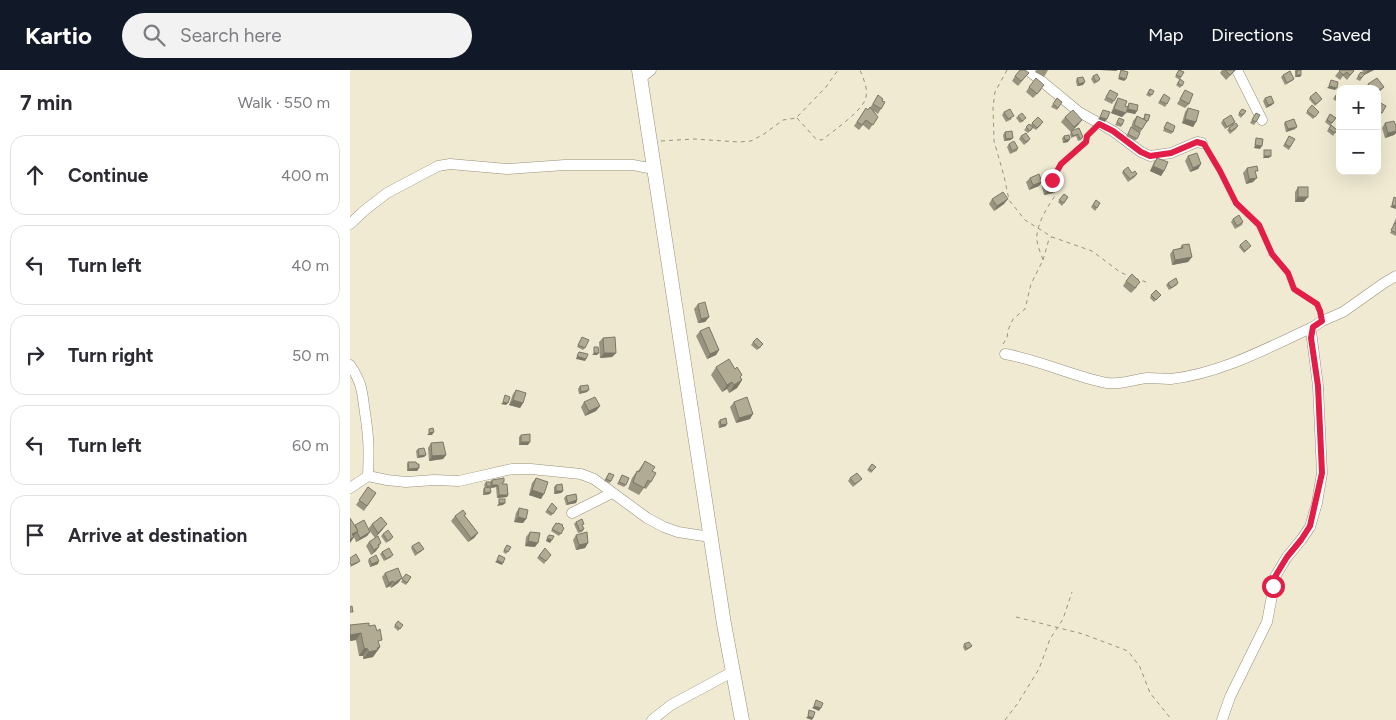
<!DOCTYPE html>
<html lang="en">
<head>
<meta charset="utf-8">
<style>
  body { margin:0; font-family:Figtree,sans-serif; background:#f2f2f3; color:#2b2b33 }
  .controls { position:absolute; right:15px; top:15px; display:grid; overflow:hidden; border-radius:10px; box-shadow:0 5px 20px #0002 }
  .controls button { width:45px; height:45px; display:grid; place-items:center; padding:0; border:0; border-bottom:1px solid #e1e1e2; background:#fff; color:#2b2b33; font:25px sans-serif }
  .stop { position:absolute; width:15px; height:15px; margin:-11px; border:4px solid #e11d48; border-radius:50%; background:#fff }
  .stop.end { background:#e11d48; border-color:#fff; box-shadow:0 1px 5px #0008 }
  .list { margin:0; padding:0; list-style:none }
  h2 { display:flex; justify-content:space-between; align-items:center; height:65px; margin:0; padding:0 20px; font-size:21px }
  h2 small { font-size:16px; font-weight:400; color:#7c7c81 }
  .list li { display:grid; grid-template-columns:32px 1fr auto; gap:15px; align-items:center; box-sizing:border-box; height:80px; margin:0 10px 10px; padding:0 10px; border:1px solid #e1e1e2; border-radius:15px }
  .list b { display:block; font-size:19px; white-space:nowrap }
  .list em { font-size:16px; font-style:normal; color:#7c7c81 }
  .icon { flex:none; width:28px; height:28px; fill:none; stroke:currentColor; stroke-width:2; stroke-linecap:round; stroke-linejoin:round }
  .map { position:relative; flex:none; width:1046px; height:650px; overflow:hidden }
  header { display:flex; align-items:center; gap:30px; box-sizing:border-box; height:70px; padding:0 25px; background:#111827; color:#fff }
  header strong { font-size:24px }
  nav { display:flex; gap:28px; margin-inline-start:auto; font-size:18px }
  .search { width:350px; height:45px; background:#f2f2f3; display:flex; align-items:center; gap:12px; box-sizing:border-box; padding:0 18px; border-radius:28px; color:#7c7c81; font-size:19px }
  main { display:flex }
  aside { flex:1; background:#fff }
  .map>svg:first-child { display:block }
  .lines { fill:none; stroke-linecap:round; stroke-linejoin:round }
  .street-casing { stroke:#97917b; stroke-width:11 }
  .secondary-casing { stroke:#97917b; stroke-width:15 }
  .path { stroke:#979381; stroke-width:1; stroke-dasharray:4 4; stroke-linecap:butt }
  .street { stroke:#fff; stroke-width:10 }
  .secondary { stroke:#fff; stroke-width:14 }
  .wall { fill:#98937f }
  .shaded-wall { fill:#7c7868 }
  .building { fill:#b1ab94; stroke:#7c7868 }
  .route { stroke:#e11d48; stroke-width:6 }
</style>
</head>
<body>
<header>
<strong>Kartio</strong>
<div class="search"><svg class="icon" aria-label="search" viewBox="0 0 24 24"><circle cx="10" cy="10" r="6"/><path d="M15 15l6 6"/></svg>Search here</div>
<nav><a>Map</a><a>Directions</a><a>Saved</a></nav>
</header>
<main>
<aside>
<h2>7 min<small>Walk · 550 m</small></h2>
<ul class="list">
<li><svg class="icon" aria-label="ahead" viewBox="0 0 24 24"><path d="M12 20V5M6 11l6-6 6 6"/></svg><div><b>Continue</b></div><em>400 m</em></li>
<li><svg class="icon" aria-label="left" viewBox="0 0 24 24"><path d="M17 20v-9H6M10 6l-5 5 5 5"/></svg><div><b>Turn left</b></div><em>40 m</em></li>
<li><svg class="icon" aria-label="right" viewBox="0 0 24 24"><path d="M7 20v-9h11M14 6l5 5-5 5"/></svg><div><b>Turn right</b></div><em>50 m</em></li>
<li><svg class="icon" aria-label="left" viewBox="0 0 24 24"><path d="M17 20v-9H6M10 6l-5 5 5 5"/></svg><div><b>Turn left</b></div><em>60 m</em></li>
<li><svg class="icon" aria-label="arrive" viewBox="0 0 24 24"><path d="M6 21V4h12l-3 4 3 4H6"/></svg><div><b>Arrive at destination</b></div></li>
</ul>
</aside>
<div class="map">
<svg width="1046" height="650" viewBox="0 0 1046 650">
  <rect width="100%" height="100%" fill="#f0ead2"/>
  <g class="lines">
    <g class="street-casing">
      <g id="street">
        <polyline points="678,0 729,42 763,61 791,82 800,86 821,83 847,72 852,73"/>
        <polyline points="887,0 912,50"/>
        <polyline points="290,9 301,0"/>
        <polyline points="0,154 15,140 37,123 88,96 100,94 157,99 215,95 283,95 304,99"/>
        <path d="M655 284C690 290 722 306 757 313 770 315 785 309 798 308 806 308 814 309 821 309 872 303 917 278 963 257"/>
        <path d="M0 295C13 314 12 323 15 343 19 368 19 381 18 406"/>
        <polyline points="0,418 18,406 37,410 56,412 84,410 109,411 162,399 181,399 231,404 244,409 297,448 314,457 328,462 360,467"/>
        <polyline points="222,443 262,423"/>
        <polyline points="302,650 321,635 382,602"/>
        <polyline points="872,650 880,627 917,552 926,505 937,487 951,470 960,457 967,433 972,403 968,316 961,261 963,257 972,251 993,242 1034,213 1046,206"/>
      </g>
    </g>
    <g class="secondary-casing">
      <polyline id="secondary" points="289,0 374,554 392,650"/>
    </g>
    <g class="path">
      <polyline points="657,0 645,22 643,37 644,71 654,106 659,130 675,150 702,167 742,181 770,202 781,207"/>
      <path d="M447 48 466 69 472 70C483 61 514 40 516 27 518 18 513 8 510 0"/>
      <polyline points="311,71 344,69 389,72 401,71 414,64 433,50 446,48 476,17 488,0"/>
      <polyline points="858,81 870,101 886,133 909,155 922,184 938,203 944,219 967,234 970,241"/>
      <path d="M702 111C704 102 712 91 719 85 727 79 736 77 737 66L743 61"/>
      <polyline points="693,190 699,169 702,167"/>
      <polyline points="785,208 796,212"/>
      <path d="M653 274 657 268 658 260 663 249 675 239 681 214 693 190C691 184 688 177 687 171 685 157 697 137 705 126L704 120"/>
      <polyline points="666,547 733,564 778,581 790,597 800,623 822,650"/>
      <polyline points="655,650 668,633 689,599 700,569 713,549 722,522"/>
    </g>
    <use href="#street" class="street"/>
    <use href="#secondary" class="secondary"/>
  </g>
  <g class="wall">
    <polygon points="686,0 698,0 694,7 685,2"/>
    <polygon points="829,0 831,7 830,10 825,7"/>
    <polygon points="872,0 886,0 876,10 870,3"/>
    <polygon points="945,0 951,0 951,5 950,7 945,7"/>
    <polygon points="990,0 1004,1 997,10 993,6 990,10 985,6"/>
    <polygon points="1012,0 1024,0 1014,5 1010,11 1006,9 1011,2 1014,4"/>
    <polygon points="679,3 668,16 662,11 665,6"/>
    <polygon points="933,5 944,9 942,11 935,15 931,7"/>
    <polygon points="743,6 750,9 749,11 744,14 741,9"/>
    <polygon points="727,8 733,15 727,16 726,11"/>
    <polygon points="830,9 834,12 830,18 826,15"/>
    <polygon points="1018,14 1034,17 1027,24 1027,19 1015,19"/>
    <polygon points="679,17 691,20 683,28 676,22"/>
    <polygon points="800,19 804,21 800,27 796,25"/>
    <polygon points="760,20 768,24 762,34 754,30"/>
    <polygon points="835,20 839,34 835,38 827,34"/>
    <polygon points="989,20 989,30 987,32 983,29"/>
    <polygon points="528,25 532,31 535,32 528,44 522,40 528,47 519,60 513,55 509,60 504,56 516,38 518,40 520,38"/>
    <polygon points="812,27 817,34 815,37 808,33"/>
    <polygon points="960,27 972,29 965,36 959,29"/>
    <polygon points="707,28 712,32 707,40 701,37"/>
    <polygon points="768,28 775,36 777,37 779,33 787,41 785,44 776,42 772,47 761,43 765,33"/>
    <polygon points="915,28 922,35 916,38 913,31"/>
    <polygon points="962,35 969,42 963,49 956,43"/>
    <polygon points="1027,35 1036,36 1030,46 1027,44"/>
    <polygon points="838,38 846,52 843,57 832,53 835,42"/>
    <polygon points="892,39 896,41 891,48 888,45"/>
    <polygon points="654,42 662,49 656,52 652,45"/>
    <polygon points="906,43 906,52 904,55 900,53"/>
    <polygon points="795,44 797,53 796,53 785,71 776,66 781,58 783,51 787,46 793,49"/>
    <polygon points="980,44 986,48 980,56 975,52"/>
    <polygon points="668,46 674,51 670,53 666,48"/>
    <polygon points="715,47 729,54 721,61 729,58 733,67 731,70 728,71 726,66 721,68 720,64 721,62 711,52"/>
    <polygon points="769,48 772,55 771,57 765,55"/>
    <polygon points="873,50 885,52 883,55 875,59 871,53"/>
    <polygon points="817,52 823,62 821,64 813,61"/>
    <polygon points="935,52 945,59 936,62 934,54"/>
    <polygon points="682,53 691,55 686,60 683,58 678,63 674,60 679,54 681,55"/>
    <polygon points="1035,53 1046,56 1046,63 1044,65 1035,68 1032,58"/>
    <polygon points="981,55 987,60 983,66 977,61"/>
    <polygon points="888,56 886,59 880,64 877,60 879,58"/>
    <polygon points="655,62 661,70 654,71 653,65"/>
    <polygon points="671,66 679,71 674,75 669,69"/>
    <polygon points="714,66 718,72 713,73 712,68"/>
    <polygon points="939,66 945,69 939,80 933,76"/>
    <polygon points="659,74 668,78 667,81 660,84 657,77"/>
    <polygon points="838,86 851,94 848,99 840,102 835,91"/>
    <polygon points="807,88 814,101 811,106 800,101 804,92"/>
    <polygon points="897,98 906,104 903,112 896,114 893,103"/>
    <polygon points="773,101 782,103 787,104 785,107 778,112 772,103"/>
    <polygon points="680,108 689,116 679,120 676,112"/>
    <polygon points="695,112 706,119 703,123 694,125 692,117"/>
    <polygon points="948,117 954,132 945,132 945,122"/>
    <polygon points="714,124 718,127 712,136 708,132"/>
    <polygon points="642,129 654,134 644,141 639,134"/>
    <polygon points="746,130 747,138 745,141 741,137"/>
    <polygon points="1046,148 1046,166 1040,163 1044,155 1043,155"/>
    <polygon points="883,149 893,152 892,155 885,159 881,152"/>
    <polygon points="832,175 842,187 838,192 822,195 820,184 823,180 830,178"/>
    <polygon points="890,175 901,176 894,183 889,177"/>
    <polygon points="776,211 787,217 781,223 773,216"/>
    <polygon points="818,213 828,213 827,215 819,220 816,215"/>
    <polygon points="801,225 809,227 804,232 800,228"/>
    <polygon points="348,234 359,247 355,252 348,253 344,239"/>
    <polygon points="350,261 369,280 366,285 357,289 346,266"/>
    <polygon points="232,267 235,278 233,280 227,277"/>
    <polygon points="253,268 266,283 262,287 250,288 249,272"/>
    <polygon points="403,272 411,277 407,280 401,275"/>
    <polygon points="366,297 390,307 392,310 387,318 379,323 377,319 372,322 361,305"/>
    <polygon points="230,316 237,322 229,324 228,319"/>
    <polygon points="166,320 173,333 170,338 159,335 163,324"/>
    <polygon points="234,332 250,336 246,341 235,346 231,337"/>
    <polygon points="384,332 400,349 386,353 380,337"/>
    <polygon points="370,350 376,356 369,358 368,352"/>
    <polygon points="171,365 178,375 169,375 169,367"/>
    <polygon points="81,373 96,385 93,389 79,391 78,378"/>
    <polygon points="68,379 76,385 74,387 67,388 66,381"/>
    <polygon points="295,391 302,401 301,412 296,419 294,418 289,425 278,419 282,408 287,401 288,401"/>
    <polygon points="58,392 67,394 69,398 67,401 57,401 57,394"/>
    <polygon points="522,394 526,397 521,403 517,400"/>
    <polygon points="259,403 261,411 260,413 254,411"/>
    <polygon points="272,405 276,415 274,417 267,414"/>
    <polygon points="186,408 191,429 179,425 182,413"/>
    <polygon points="500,408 512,409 510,411 503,417 498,411"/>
    <polygon points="142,410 153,414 158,425 157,427 147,428 146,417 141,418 140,424 133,425 133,420 135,418 134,415 136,412 140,412"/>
    <polygon points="206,415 213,421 211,423 204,424 204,417"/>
    <polygon points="18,417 26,423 14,441 6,435"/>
    <polygon points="216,426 227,430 226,433 216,435 214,428"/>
    <polygon points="169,438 176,449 173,453 164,452 166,443"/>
    <polygon points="207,438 201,446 195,442 197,440"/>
    <polygon points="105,446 115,446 128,463 124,468 118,472 101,451"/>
    <polygon points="226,452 233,457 234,459 232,462 228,463 224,454"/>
    <polygon points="206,453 214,458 209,466 201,461"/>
    <polygon points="22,454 33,459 25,468 19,460 20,462 17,466 6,472 4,467 0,473 5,455 18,459"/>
    <polygon points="180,462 185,477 175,476 176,467"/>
    <polygon points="33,464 42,469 36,473 31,466"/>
    <polygon points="226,465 238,473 235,478 226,480 223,470"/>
    <polygon points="19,472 29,476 26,481 21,485 16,476"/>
    <polygon points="157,475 161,477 156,484 153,482"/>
    <polygon points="62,476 72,481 65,486 61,478"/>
    <polygon points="195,478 196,491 194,494 187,488"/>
    <polygon points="32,482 42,487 34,491 30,484"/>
    <polygon points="19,489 28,494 20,497 18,491"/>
    <polygon points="35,503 52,508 48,513 41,518 40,516 36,518 32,507"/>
    <polygon points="56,504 61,507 56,515 51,512"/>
    <polygon points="0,555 19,556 29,574 30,577 23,587 13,589 13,586 9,586 6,570 0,571"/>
    <polygon points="45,555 53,555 48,561 44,557"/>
    <polygon points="614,574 622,576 620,578 615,581 613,577"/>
  </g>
  <g class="shaded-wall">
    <polygon points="749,0 767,0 767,1"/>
    <polygon points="1018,0 1024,0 1014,5"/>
    <polygon points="947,5 951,5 950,7 945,7"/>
    <polygon points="769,7 776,9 774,11 768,9"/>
    <polygon points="735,12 733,15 727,16 729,14"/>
    <polygon points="979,16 987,18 985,20 977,18"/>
    <polygon points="1034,17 1027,24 1027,21"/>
    <polygon points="924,33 922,35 916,38 918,35"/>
    <polygon points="764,39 776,43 772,47 761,43"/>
    <polygon points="778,39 787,41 785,44 776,42"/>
    <polygon points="750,47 757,49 755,52 748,49"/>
    <polygon points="835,49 846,52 843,57 832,53"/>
    <polygon points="732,50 729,54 721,62 724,57"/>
    <polygon points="947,57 945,59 936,62 938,59"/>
    <polygon points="1046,61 1046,63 1044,65 1035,68 1038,63"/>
    <polygon points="663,68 661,70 654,71 656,69"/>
    <polygon points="720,69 718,72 713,73 715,70"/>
    <polygon points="905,75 912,76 910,79 904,78"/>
    <polygon points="914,86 921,86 919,88 913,88"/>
    <polygon points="851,94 848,99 840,102 843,98"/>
    <polygon points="803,96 814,101 811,106 800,101"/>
    <polygon points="907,108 903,112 896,114 899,109"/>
    <polygon points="692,112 689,116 679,120 683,115"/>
    <polygon points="706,119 703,123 694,125 697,121"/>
    <polygon points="948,127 958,127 954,132 945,132"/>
    <polygon points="658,129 654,134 644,141 647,136"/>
    <polygon points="1042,135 1046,136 1046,139 1040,137"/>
    <polygon points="842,187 838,192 822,195 825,190"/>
    <polygon points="359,247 355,252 348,253 351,249"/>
    <polygon points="369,280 366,285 357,289 360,284"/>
    <polygon points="244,283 249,283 247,285 242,285"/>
    <polygon points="254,283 266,283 262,287 250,288"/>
    <polygon points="227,286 236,289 235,291 226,289"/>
    <polygon points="392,310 387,318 379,323 384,315"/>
    <polygon points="382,312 377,319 372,322 377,315"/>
    <polygon points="239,320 237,322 229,324 231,322"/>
    <polygon points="163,330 173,333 170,338 159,335"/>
    <polygon points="153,332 158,333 156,335 151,334"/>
    <polygon points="250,336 246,341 235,346 239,341"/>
    <polygon points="403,344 400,349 386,353 389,348"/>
    <polygon points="377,354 376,356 369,358 371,355"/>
    <polygon points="84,362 82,365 77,365 79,363"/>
    <polygon points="171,372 180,372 178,375 169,375"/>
    <polygon points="76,385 74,387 67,388 69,386"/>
    <polygon points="96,385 93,389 79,391 82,386"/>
    <polygon points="69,398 67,401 57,401 59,399"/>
    <polygon points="142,415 148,415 146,417 141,418"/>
    <polygon points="182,420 194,424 191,429 179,425"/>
    <polygon points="206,421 213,421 211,423 204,424"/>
    <polygon points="141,422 140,424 133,425 135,423"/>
    <polygon points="149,425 158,425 157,427 147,428"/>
    <polygon points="227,430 226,433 216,435 218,433"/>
    <polygon points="149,433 155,433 153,435 147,436"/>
    <polygon points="168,447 176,449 173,453 164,452"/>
    <polygon points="37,454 33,459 25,468 28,463"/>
    <polygon points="8,461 3,467 4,467 0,473 0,467 2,464"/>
    <polygon points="20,462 17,466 6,472 10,468"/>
    <polygon points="128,463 124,468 118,472 121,468"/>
    <polygon points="197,468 202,470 200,473 196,471"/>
    <polygon points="178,471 188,473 185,477 175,476"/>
    <polygon points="31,473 26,481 21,485 28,475"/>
    <polygon points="238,473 235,478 226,480 229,475"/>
    <polygon points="147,490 153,493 152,495 145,492"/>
    <polygon points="10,491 8,493 0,497 1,495"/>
    <polygon points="29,491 28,494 20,497 22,494"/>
    <polygon points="52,508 48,513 41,518 44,513"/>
    <polygon points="43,511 40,516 36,518 39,513"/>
    <polygon points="11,563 6,570 0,571 0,565"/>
    <polygon points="30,577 23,587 13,589 18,582 27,578"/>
    <polygon points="14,578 18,579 13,586 9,586"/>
    <polygon points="464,636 471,638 469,641 462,638"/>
    <polygon points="458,646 463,648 462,650 456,648"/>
  </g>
  <g class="building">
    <polygon points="670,0 675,0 679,3 671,11 665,6"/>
    <polygon points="771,0 778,2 776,9 769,7"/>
    <polygon points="829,0 834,2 831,7 826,5"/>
    <polygon points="875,0 885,0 880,5"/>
    <rect x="947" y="0" width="4" height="5"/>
    <polygon points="990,0 1003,0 1004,1 1000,5 997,2 993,5 989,1"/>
    <polygon points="940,1 944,9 937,13 933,5"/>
    <polygon points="1011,2 1015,4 1011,8 1008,6"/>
    <polygon points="747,4 750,9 746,12 743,6"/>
    <polygon points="733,7 735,12 729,14 727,8"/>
    <polygon points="686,8 694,15 687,24 679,17"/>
    <polygon points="1027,8 1034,17 1027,21 1027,19 1021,19 1018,14"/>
    <polygon points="830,9 834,12 832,16 828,13"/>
    <polygon points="981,10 988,12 987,18 979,16"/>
    <polygon points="800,19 804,21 802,25 798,23"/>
    <polygon points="760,20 768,24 764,31 756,27"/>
    <polygon points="835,20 843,24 839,34 830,29"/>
    <polygon points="989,20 990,28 989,30 985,27"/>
    <polygon points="966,22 972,29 966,34 960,27"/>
    <polygon points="814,24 820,28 817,34 810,31"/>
    <polygon points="528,25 533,29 532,31 535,32 531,39 523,34"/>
    <polygon points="921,26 924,33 918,35 915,28"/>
    <polygon points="707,28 712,32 708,38 703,34"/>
    <polygon points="768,28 777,31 775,36 778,37 776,43 764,39"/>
    <polygon points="1029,32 1036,36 1032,43 1027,41 1027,35"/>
    <polygon points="779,33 788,35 787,41 778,39"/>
    <polygon points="962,35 969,42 965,47 957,41"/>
    <polygon points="520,37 528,47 523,55 516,50 512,55 507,52 516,38 518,40"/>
    <polygon points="838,38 849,41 846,52 835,49"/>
    <polygon points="660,39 664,46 658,49 654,42"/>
    <polygon points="892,39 896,41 893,45 889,43"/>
    <polygon points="723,40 732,50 724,57 715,47"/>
    <polygon points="753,40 760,42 757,49 750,47"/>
    <polygon points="672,43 676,48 672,51 668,46"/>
    <polygon points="906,43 910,45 906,52 902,50"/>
    <polygon points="795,44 800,45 798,51 794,50"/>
    <polygon points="980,44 986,48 982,53 977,50"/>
    <polygon points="881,45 885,52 877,57 873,50"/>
    <polygon points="787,46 797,51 792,59 784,55"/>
    <polygon points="688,47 693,52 687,58 682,53"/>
    <polygon points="769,48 774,50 772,55 767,52"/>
    <polygon points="944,49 947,57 938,59 935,52"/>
    <polygon points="1044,51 1046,56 1046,61 1038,63 1035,53"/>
    <polygon points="817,52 825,56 823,62 814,58"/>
    <polygon points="886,53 888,56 881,61 879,58"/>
    <polygon points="679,54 683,57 680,61 676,57"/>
    <polygon points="981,55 987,60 985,63 979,59"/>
    <polygon points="781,57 790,63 787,69 778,64"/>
    <polygon points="729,58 733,67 730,69 728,64 723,66 721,61"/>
    <polygon points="662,61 663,68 656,69 655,62"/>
    <polygon points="676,63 680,69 676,72 671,66"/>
    <polygon points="719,65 720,69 715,70 714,66"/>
    <polygon points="939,66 945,69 940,77 935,74"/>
    <polygon points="906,68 913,69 912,76 905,75"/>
    <polygon points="664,71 668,78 662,81 659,74"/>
    <rect x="914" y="80" width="7" height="6"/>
    <polygon points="847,83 851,94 843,98 838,86"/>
    <polygon points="807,88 818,92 814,101 803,96"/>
    <polygon points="907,96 908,101 905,101 907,108 899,109 897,98"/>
    <polygon points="778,97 782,103 785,101 787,104 780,109 773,101"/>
    <polygon points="689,104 692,112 683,115 680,108"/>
    <polygon points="704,110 706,119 697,121 695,112"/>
    <rect x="948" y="117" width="10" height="10"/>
    <polygon points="653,122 658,129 647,136 642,129"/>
    <polygon points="714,124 718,127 714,133 709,130"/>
    <polygon points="1044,127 1046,128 1046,136 1042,135"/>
    <polygon points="746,130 750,133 747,138 743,135"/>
    <polygon points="889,145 893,152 887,156 883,149"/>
    <polygon points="1045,153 1046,154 1046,163 1041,160"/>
    <polygon points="896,170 901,176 895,181 890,175"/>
    <polygon points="839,174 842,187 825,190 823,180 833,178 832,175"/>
    <polygon points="782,204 790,212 785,218 776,211"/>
    <polygon points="826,208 828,213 821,218 818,213"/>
    <polygon points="806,220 811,225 806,230 801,225"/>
    <polygon points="355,232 359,247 351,249 348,234"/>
    <polygon points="359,257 369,280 360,284 350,261"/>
    <polygon points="232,267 239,270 235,278 228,275"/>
    <polygon points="265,267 266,283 254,283 253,268"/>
    <polygon points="407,268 413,274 409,278 403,272"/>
    <polygon points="244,277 248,277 249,283 244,283"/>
    <polygon points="229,282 238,284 236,289 227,286"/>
    <polygon points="379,289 385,299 387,297 392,305 390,307 392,310 384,315 382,312 377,315 366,297"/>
    <polygon points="238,315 239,320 231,322 230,316"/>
    <polygon points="166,320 176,323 173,333 163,330"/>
    <polygon points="155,325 160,327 158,333 153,332"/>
    <polygon points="245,327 250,336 239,341 234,332"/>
    <polygon points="397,327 403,344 389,348 384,332"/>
    <polygon points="376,348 377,354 371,355 370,350"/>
    <polygon points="83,358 84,362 79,363 79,359"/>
    <polygon points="180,364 180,372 171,372 171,365"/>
    <polygon points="93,372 96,385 82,386 81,373"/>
    <polygon points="74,378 76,385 69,386 68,379"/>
    <polygon points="295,391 305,397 302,401 306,403 301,412 298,410 294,418 283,412 287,401 289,402"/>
    <polygon points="58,392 66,392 67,394 69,394 69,398 59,399"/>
    <polygon points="522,394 526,397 522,401 519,398"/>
    <polygon points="259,403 264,405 261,411 256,409"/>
    <polygon points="507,403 512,409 505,414 500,408"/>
    <polygon points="272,405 279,408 276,415 269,412"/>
    <polygon points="154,408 154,412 152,413 152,414 157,414 158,425 149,425 148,415 142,415 142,410"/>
    <polygon points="186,408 198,412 194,424 182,420"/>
    <polygon points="136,412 141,412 141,416 137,416"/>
    <polygon points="212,414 213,421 206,421 206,415"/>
    <polygon points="18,417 26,423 17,436 9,430"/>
    <polygon points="140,417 141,422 135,423 134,418"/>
    <polygon points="226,424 227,430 218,433 216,426"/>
    <rect x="149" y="429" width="6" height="4"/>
    <polygon points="202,433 207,438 203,444 197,440"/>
    <polygon points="169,438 178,440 176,449 168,447"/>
    <polygon points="113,440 116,444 114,445 128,463 121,468 105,446"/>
    <polygon points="31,447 37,454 28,463 22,454"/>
    <polygon points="0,448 8,461 2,464 4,467 0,469"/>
    <polygon points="232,449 234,454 232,455 234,459 230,461 226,452"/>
    <polygon points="14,450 20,462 10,468 7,462 8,461 5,455"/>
    <polygon points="206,453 208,454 208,453 213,455 212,456 214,458 211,464 202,459"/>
    <polygon points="38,460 43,467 38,471 33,464"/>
    <polygon points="180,462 190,463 188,473 178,471"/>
    <polygon points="237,462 238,473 229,475 226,465"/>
    <polygon points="199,465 204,466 202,470 197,468"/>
    <polygon points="28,466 31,473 28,475 29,477 24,480 19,472"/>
    <polygon points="69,472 74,479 67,483 62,476"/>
    <polygon points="157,475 161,477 158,482 154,480"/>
    <polygon points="39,478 43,485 36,489 32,482"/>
    <polygon points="195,478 201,485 196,491 189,486"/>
    <polygon points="6,484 10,491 1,495 0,492 0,488"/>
    <polygon points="26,485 29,491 22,494 19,489"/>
    <polygon points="149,485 155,488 153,493 147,490"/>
    <polygon points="48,498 52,508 44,513 43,511 39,513 35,503"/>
    <polygon points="56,504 61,507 57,513 52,509"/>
    <polygon points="2,536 3,542 0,542 0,537"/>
    <polygon points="48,551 53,555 50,559 45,555"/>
    <polygon points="19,553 19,556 25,555 27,561 30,559 32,570 28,571 30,577 27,578 28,580 18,582 18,579 14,578 11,563 0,565 0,555"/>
    <polygon points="619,572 622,576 617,579 614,574"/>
    <polygon points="466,630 473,633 471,638 464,636"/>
    <polygon points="459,640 465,642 463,648 458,646"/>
  </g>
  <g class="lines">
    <polyline class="route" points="702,110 711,94 736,72 737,66 749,54 763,61 791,82 800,86 821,83 847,72 854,74 870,101 886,133 909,155 922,184 938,203 944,219 967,234 970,241 972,251 963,257 961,268 968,316 972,403 960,456 951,470 937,487 926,505 923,516"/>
  </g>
</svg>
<div class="controls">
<button>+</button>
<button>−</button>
</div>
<div class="stop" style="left:923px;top:516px"></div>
<div class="stop end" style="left:702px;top:110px"></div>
</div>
</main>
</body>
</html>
